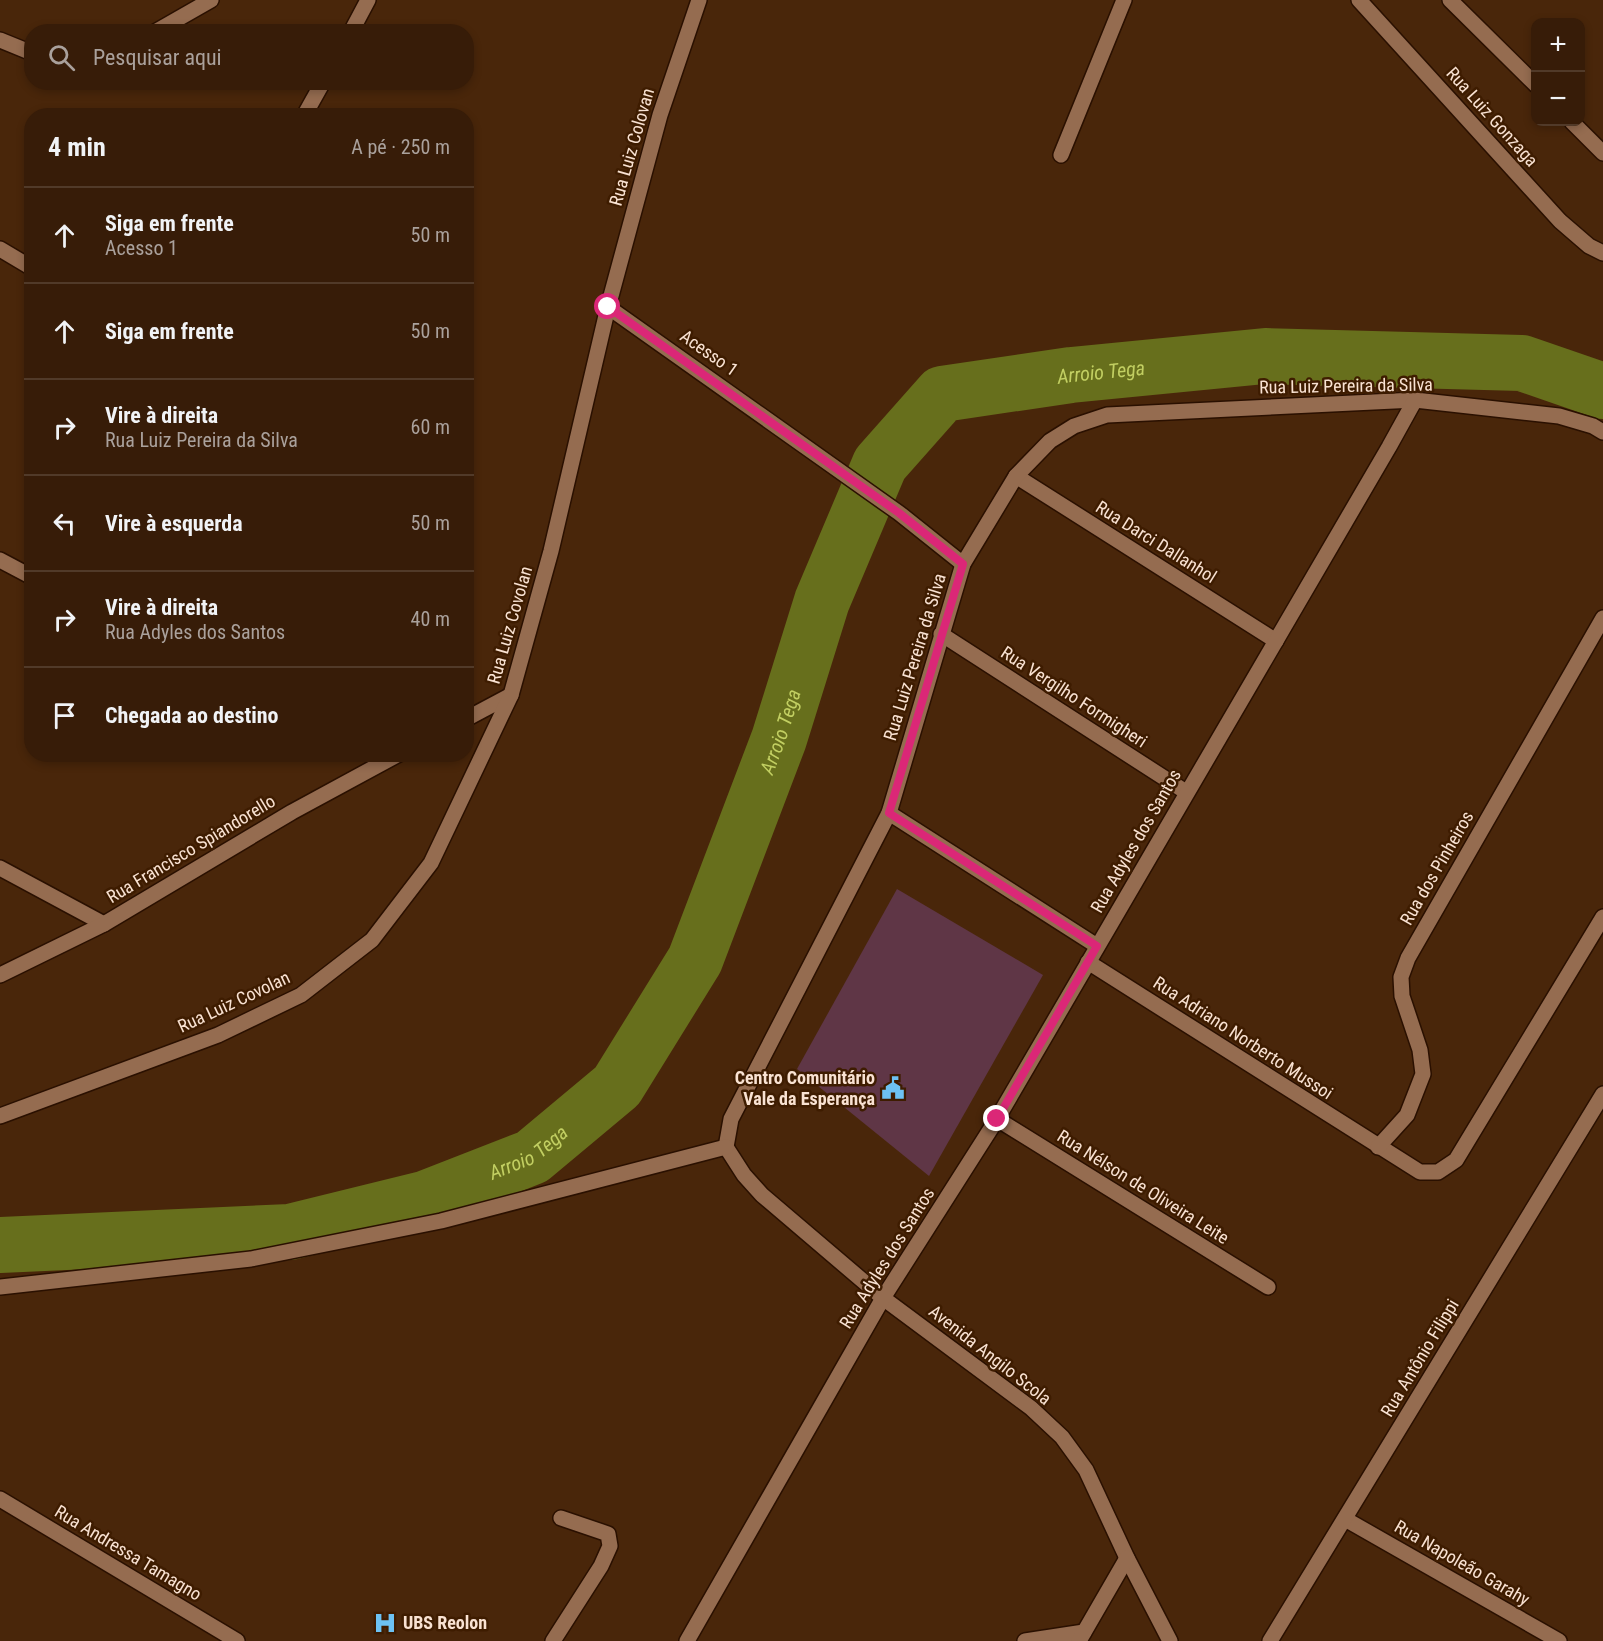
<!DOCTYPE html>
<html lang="pt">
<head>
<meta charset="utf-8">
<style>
  body { margin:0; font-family:"Roboto Condensed",sans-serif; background:#422916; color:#f1f3f6 }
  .controls { position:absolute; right:18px; top:18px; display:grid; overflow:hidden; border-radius:12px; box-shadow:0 3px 9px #0003 }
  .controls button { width:54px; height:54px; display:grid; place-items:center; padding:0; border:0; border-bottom:2px solid #513a29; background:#371c08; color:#f1f3f6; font:30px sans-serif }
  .stop { position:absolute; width:18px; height:18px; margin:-14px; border:4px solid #db2777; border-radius:50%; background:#fff }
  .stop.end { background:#db2777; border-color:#fff; box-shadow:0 2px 6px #0008 }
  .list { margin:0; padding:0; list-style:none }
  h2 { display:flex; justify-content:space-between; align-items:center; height:78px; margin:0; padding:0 24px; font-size:26px }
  h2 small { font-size:20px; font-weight:400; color:#aaa19c }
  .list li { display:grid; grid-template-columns:39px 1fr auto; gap:18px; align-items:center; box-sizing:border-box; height:96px; padding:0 24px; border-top:2px solid #513a29 }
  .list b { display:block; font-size:22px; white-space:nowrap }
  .list p { margin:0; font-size:20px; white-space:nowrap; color:#aaa19c }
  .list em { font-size:20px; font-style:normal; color:#aaa19c }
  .icon { flex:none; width:33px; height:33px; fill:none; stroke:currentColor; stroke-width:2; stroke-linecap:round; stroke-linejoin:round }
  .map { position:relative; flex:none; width:1603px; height:1641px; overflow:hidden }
  .search { position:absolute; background:#371c08; box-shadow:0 3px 9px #0003; left:24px; top:24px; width:450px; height:66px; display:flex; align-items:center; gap:15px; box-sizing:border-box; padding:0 21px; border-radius:24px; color:#aaa19c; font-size:22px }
  .panel { position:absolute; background:#371c08; box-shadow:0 3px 9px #0003; left:24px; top:108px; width:450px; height:654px; border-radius:24px }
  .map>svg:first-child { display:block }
  .green { fill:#5f3646 }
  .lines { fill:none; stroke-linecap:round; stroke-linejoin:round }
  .river { stroke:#676f1c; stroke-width:56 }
  .minor-casing { stroke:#2a1000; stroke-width:18 }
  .minor { stroke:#956c50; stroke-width:15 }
  .route { stroke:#db2777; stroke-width:8 }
  .labels { text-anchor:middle; stroke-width:5; stroke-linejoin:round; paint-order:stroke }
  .street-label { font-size:18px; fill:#f9e2d2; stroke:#3e1c00 }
  .poi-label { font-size:18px; font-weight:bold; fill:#f9e2d2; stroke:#3e1c00; text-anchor:end }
  .water-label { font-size:20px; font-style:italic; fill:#c2cf62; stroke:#3e1c00 }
</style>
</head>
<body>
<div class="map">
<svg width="1603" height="1641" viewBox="0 0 1603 1641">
  <rect width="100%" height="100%" fill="#49260a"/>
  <polygon class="green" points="897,889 1043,975 929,1176 797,1069"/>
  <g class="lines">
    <path class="river" id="s1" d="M0 1245 290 1232 424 1199 532 1157 617 1086 695 960 779 739 822 601 880 464 942 394 1071 375 1265 356 1522 363 1603 391"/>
    <g class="minor-casing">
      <g id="minor">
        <polyline points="1359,0 1560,221 1589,246 1603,253"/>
        <polyline points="1450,0 1536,85"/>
        <polyline points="155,32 211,0"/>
        <polyline points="351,32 368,0"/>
        <polyline points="0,40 32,53"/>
        <polyline points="304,116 323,82"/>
        <polyline points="1572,122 1603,153"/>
        <polyline points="1061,155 1124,0"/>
        <polyline points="0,249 32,268"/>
        <polyline points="608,307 899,513 963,564"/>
        <polyline points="1016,476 1276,641"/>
        <polyline points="0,560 32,577"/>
        <polyline points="941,634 1186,792"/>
        <polyline points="466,719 511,695"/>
        <polyline points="889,813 1097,946"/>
        <polyline points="0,868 104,924"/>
        <polyline points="1088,962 1420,1172 1438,1172 1456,1160 1603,917"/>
        <polyline points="0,975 104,924 292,812 399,754"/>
        <polyline points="0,1116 218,1035 301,995 372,940 431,863 511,695 551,551 608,307 660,115 699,0"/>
        <polyline points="997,1119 1268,1287"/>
        <polyline points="726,1147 731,1119 889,813 963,564 1016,476 1050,441 1074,426 1107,415 1415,400 1559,416 1593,426 1603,432"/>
        <polyline points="726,1147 744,1175 762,1195 883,1298 1031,1408 1062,1437 1086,1470 1127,1558 1170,1641"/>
        <polyline points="1378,1147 1407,1115 1423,1074 1420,1050 1402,996 1401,977 1408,958 1603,618"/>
        <polyline points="0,1287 251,1259 441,1221 726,1147"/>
        <polyline points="0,1499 237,1641"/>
        <polyline points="1345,1519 1559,1641"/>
        <polyline points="553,1641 601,1566 610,1546 608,1534 561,1518"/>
        <polyline points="687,1641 883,1298 997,1119 1389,447 1415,400"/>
        <polyline points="1025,1641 1084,1632"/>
        <polyline points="1079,1641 1127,1558"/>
        <polyline points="1270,1641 1603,1094"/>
      </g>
    </g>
    <use href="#minor" class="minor"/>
  </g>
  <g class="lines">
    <polyline class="route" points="608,307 899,513 963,564 889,813 1097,946 997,1119"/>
  </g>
  <defs>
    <g id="civic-bare" transform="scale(1.8)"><path d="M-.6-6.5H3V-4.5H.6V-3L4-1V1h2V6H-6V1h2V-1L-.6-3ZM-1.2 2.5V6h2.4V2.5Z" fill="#6dc2f3" stroke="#3e1c00" stroke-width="2.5" paint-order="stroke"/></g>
    <g id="hospital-bare" transform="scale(1.8)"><path d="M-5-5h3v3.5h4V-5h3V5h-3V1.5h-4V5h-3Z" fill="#6dc2f3" stroke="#3e1c00" stroke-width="2.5" paint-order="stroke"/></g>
  </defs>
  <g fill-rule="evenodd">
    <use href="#civic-bare" x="893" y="1088"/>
    <use href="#hospital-bare" x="385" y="1623"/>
  </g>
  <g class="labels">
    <g class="street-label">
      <text transform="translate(1492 117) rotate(48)" y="6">Rua Luiz Gonzaga</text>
      <text transform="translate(632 147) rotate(-74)" y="6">Rua Luiz Colovan</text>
      <text transform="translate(709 353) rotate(35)" y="6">Acesso 1</text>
      <text transform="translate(1346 386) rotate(-1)" y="6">Rua Luiz Pereira da Silva</text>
      <text transform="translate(1156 542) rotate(32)" y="6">Rua Darci Dallanhol</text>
      <text transform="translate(510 625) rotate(-74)" y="6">Rua Luiz Covolan</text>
      <text transform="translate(915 657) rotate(-73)" y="6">Rua Luiz Pereira da Silva</text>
      <text transform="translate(1074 697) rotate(33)" y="6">Rua Vergilho Formigheri</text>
      <text transform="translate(1136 841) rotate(-60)" y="6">Rua Adyles dos Santos</text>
      <text transform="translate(191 849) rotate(-31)" y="6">Rua Francisco Spiandorello</text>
      <text transform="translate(1437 868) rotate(-60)" y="6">Rua dos Pinheiros</text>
      <text transform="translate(234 1002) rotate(-25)" y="6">Rua Luiz Covolan</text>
      <text transform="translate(1243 1038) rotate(33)" y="6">Rua Adriano Norberto Mussoi</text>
      <text transform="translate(1143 1187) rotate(32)" y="6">Rua Nélson de Oliveira Leite</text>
      <text transform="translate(887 1258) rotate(-58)" y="6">Rua Adyles dos Santos</text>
      <text transform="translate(990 1355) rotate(38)" y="6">Avenida Angilo Scola</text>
      <text transform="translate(1420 1358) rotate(-59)" y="6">Rua Antônio Filippi</text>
      <text transform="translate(128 1553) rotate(31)" y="6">Rua Andressa Tamagno</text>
      <text transform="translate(1462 1563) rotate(30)" y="6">Rua Napoleão Garahy</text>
    </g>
    <g class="poi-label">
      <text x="875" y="1084">Centro Comunitário<tspan x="875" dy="21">Vale da Esperança</tspan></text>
      <text x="403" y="1629" text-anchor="start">UBS Reolon</text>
    </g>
    <g class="water-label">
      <text dy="7" stroke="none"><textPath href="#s1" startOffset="1587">Arroio Tega</textPath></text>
      <text dy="7" stroke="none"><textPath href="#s1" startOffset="1047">Arroio Tega</textPath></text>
      <text dy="7" stroke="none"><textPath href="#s1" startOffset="543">Arroio Tega</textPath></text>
    </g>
  </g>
</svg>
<div class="controls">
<button>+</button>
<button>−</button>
</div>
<div class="stop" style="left:608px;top:307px"></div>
<div class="stop end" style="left:997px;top:1119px"></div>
<div class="search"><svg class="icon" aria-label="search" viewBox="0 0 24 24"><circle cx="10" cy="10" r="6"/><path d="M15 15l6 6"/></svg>Pesquisar aqui</div>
<section class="panel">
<h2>4 min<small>A pé · 250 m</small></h2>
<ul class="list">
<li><svg class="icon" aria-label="ahead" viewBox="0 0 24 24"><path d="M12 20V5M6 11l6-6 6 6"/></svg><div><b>Siga em frente</b><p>Acesso 1</p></div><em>50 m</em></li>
<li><svg class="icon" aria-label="ahead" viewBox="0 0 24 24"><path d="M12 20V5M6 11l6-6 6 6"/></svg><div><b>Siga em frente</b></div><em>50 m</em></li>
<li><svg class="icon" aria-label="right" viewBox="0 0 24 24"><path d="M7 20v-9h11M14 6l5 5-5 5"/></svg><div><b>Vire à direita</b><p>Rua Luiz Pereira da Silva</p></div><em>60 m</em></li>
<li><svg class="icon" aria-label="left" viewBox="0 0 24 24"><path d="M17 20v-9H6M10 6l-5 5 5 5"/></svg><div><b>Vire à esquerda</b></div><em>50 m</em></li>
<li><svg class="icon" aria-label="right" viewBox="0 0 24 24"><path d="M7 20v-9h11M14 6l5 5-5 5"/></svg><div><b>Vire à direita</b><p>Rua Adyles dos Santos</p></div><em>40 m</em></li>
<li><svg class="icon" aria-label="arrive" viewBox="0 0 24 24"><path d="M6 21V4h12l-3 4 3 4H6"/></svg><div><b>Chegada ao destino</b></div></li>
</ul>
</section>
</div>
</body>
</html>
